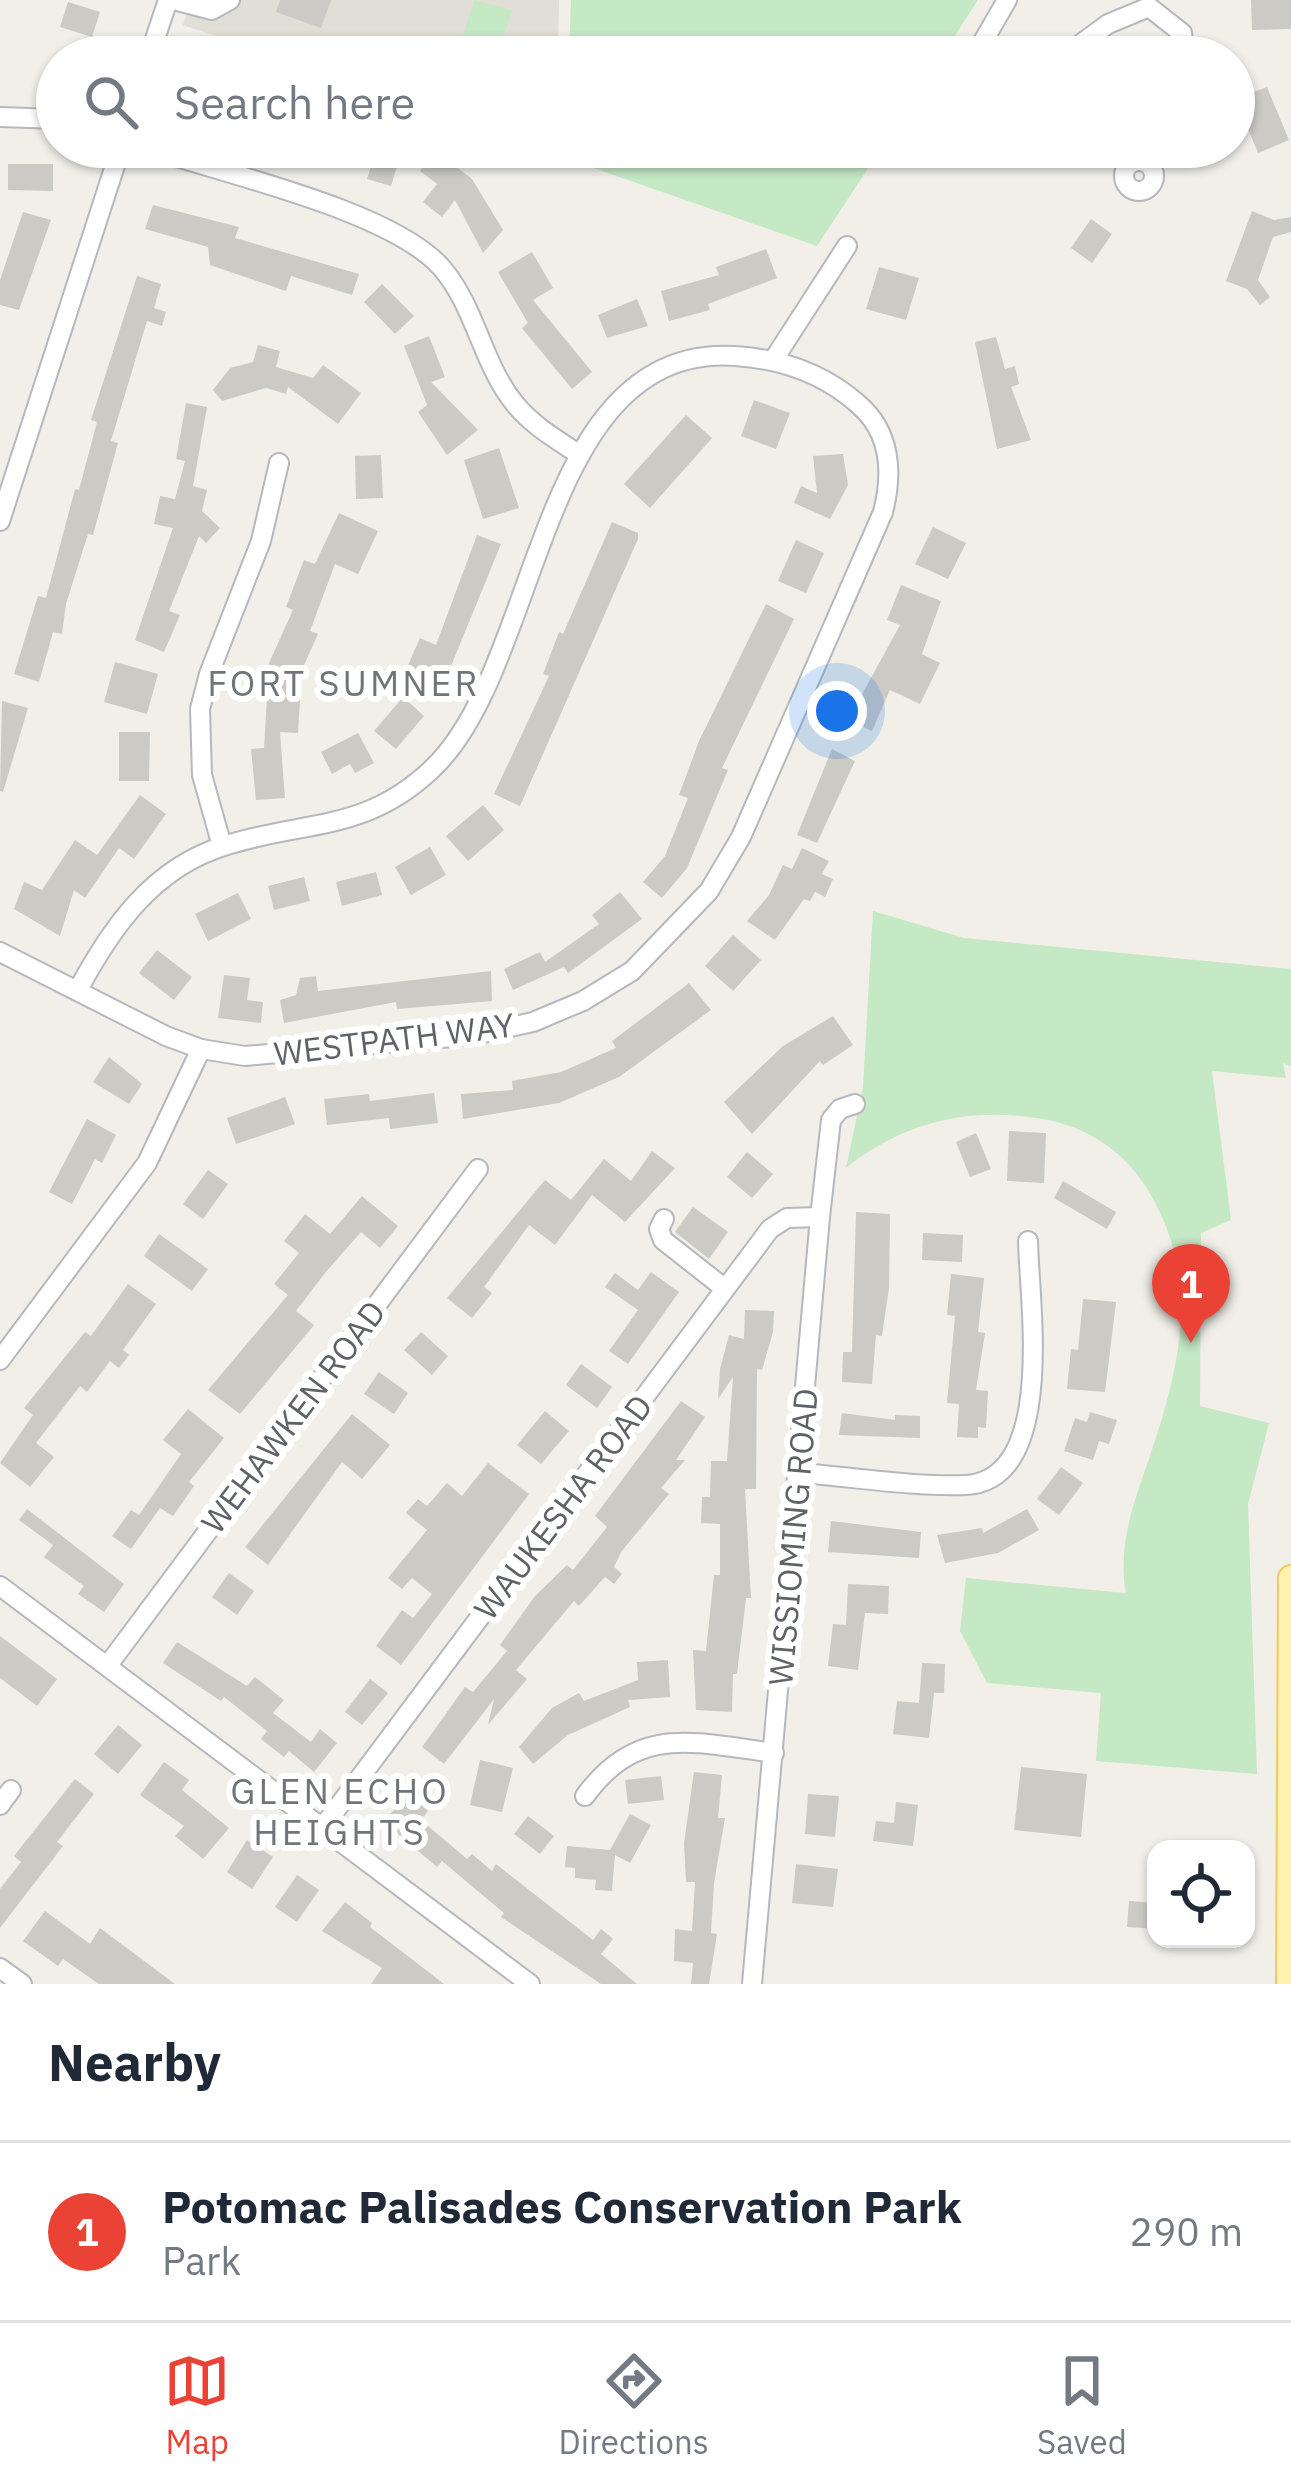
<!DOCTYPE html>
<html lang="en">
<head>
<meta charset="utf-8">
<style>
  body { margin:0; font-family:"IBM Plex Sans",sans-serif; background:#f6f6f7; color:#1f2937 }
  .controls { position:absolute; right:36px; bottom:36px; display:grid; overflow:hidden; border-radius:24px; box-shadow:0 3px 9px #0004 }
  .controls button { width:108px; height:108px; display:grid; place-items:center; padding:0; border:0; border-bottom:3px solid #e0e1e3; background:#fff; color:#1f2937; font:60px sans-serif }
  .you { position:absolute; left:837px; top:711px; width:42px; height:42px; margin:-30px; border:9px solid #fff; border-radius:50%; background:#1a73e8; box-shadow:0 0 0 18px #1a73e833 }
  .badge { display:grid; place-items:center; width:78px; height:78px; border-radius:50%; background:#ea4335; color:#fff; font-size:39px; font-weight:700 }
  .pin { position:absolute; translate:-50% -99px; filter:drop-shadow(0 3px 6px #0008) }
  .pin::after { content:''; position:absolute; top:63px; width:42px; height:36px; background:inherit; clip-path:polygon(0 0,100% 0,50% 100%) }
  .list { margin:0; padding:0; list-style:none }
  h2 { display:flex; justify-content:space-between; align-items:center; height:156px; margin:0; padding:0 48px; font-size:51px }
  h2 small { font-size:39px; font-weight:400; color:#747a83 }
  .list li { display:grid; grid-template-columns:78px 1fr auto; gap:36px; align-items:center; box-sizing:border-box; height:180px; padding:0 48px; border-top:3px solid #e0e1e3 }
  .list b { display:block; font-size:45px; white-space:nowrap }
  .list p { margin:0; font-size:39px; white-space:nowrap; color:#747a83 }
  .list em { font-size:39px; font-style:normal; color:#747a83 }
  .icon { flex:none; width:66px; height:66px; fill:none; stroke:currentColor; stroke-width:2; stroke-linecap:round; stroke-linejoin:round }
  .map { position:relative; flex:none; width:1291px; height:1984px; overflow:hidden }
  .search { position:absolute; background:#fff; box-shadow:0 3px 9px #0004; left:36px; right:36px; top:36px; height:132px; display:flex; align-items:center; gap:30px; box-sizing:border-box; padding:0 42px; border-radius:66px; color:#747a83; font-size:45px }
  .sheet { height:336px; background:#fff }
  nav { display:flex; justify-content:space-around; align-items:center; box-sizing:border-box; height:168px; border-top:3px solid #e0e1e3; background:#fff; font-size:33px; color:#747a83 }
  nav a { display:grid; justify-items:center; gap:6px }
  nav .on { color:#ea4335 }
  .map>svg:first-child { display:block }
  .education { fill:#e1ded6 }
  .green { fill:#c5e8c5 }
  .building { fill:#cccac5 }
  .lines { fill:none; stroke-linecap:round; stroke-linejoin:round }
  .minor-casing { stroke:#b5b8bc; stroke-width:22 }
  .major-casing { stroke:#f2c960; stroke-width:28 }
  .minor { stroke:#fff; stroke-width:18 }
  .major { stroke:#fff2af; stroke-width:24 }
  .labels { text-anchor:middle; stroke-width:12; stroke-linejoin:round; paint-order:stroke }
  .street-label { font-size:33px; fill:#5f6368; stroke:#fff }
  .neighbourhood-label { font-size:36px; letter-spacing:3px; fill:#70757a; stroke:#fff }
</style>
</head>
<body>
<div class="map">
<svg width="1291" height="1984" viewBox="0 0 1291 1984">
  <rect width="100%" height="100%" fill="#f1efe8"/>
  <polygon class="education" points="191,0 559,0 558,57 278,57 183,25"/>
  <g class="green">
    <polygon points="474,0 512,10 497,57 456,57"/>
    <polygon points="571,0 978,0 941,57 569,57"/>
    <polygon points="565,147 882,147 817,246 565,158"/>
    <path d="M873 911 964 938 1291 969V1066L1283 1063 1286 1078 1212 1071 1231 1220 1201 1233 1200 1406 1269 1423 1248 1504 1257 1774 1096 1761 1101 1693 987 1683 960 1631 966 1578 1126 1593C1117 1546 1134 1502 1149 1459 1180 1367 1201 1283 1151 1195 1127 1153 1089 1127 1043 1119 969 1106 903 1122 846 1168L863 1087Z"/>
  </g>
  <g class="building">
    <polygon points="280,0 331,0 321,28 276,12"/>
    <polygon points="1251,0 1291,0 1291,29 1252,30"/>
    <polygon points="68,2 100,12 92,37 60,27"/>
    <polygon points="1267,87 1289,140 1258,153 1236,99"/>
    <polygon points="377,147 403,147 391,186 367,179"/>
    <polygon points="436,151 472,179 503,230 483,253 455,200 442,217 423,202 437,184 420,171"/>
    <polygon points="8,164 53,164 53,191 8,190"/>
    <polygon points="153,205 239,227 235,238 359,274 352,295 291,276 286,291 210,265 208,247 145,229"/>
    <polygon points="1252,211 1274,220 1291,217 1291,232 1273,237 1258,280 1270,297 1260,305 1247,289 1226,281"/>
    <polygon points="23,212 51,220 19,310 0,305 0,280"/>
    <polygon points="1091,219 1112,234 1092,263 1071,248"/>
    <polygon points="766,249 777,278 708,304 710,310 669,321 661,291 719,275 716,267"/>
    <polygon points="532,252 553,288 533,300 592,372 572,389 522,328 528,323 498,272"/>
    <polygon points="879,267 919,278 906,320 866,309"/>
    <polygon points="137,276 161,284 154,308 166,312 162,326 147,321 111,441 118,443 93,535 88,534 66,604 62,634 53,632 39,682 14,674 38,596 46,598 75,489 79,490 97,422 91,420"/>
    <polygon points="382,284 414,316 395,334 364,302"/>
    <polygon points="637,299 648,326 607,338 598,315"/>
    <polygon points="429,336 445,377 431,382 478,430 447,455 418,412 427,405 404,346"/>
    <polygon points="996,337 1005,369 1015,366 1019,384 1011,387 1031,440 997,449 975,342"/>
    <polygon points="258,345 280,351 276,367 313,378 323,365 361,393 338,424 288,387 286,394 266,388 222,401 213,390 230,368 253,362"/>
    <polygon points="754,400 790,413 776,449 741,436"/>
    <polygon points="186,403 207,407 193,486 207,490 202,511 220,528 206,543 199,536 169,611 180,615 164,652 135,640 173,528 154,524 160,496 175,499 185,461 176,459"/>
    <polygon points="686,415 712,438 650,508 624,484"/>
    <polygon points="499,448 519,508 483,519 464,460"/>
    <polygon points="843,454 848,485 830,519 794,503 801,486 817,493 813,456"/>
    <polygon points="381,455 383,498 356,499 355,456"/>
    <polygon points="339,513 378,531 358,574 335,564 310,631 318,634 295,685 301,685 298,733 280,732 285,798 256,800 251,749 264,748 269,663 293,610 286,607 304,560 315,564"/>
    <polygon points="612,522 638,533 638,539 520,806 494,794 549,676 543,674 559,632 563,634"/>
    <polygon points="933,527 966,543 948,579 915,564"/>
    <polygon points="477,535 501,544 442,688 405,672 420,638 436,645"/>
    <polygon points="796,540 824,553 806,593 778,581"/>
    <polygon points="901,585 941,601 922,654 940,663 920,704 890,690 872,731 848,720 900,625 887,620"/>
    <polygon points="766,604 794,619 722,768 728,770 687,868 662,898 643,882 665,856 688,798 679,795 699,741"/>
    <polygon points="115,662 158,674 147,714 104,702"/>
    <polygon points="403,697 424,716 396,749 374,731"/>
    <polygon points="2,701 28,708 3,792 0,791"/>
    <polygon points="119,732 150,732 149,781 119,781"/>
    <polygon points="358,733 374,763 355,773 350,764 332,774 321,752"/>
    <polygon points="832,749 855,761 817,843 797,835"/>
    <polygon points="140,795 166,814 134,859 119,848 85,898 74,890 60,936 14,909 24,882 42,890 75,840 97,855"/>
    <polygon points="483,805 504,830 468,861 446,836"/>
    <polygon points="430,847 446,875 411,895 395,867"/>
    <polygon points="802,848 829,861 822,874 833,879 825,897 815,892 810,901 804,899 775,940 747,921 769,895 783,865 792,869"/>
    <polygon points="376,872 382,895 342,906 336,882"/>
    <polygon points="304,877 310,901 274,910 268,886"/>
    <polygon points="620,892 642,919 568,973 564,967 513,990 504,969 540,952 545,962 599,924 592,915"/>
    <polygon points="238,893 251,919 208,941 195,914"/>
    <polygon points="733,935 761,960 733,991 705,966"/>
    <polygon points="157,950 192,977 174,1000 139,973"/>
    <polygon points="491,971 492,1001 397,1009 396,1002 284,1023 280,1000 296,995 300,978 316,976 318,991"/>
    <polygon points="224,975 250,978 247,1000 263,1002 261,1023 218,1018"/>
    <polygon points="689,983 711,1010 619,1077 559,1103 463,1119 461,1094 513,1090 512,1081 561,1072 616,1048 612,1041"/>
    <polygon points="833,1016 853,1045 823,1065 820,1061 752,1134 724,1102 783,1046"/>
    <polygon points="109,1057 142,1084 129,1104 93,1082"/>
    <polygon points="434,1093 438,1123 390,1129 389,1118 327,1125 324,1099 369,1094 370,1101"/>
    <polygon points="285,1097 295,1124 236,1144 227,1118"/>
    <polygon points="87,1119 116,1135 102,1163 95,1159 72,1204 49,1192"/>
    <polygon points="1009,1131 1046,1133 1044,1183 1007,1181"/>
    <polygon points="976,1133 991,1169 970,1177 956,1142"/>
    <polygon points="652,1151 675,1168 625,1222 592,1195 555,1245 529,1225 484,1287 492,1293 472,1318 447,1298 545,1180 571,1200 604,1159 631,1181"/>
    <polygon points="747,1152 773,1174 752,1198 727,1177"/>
    <polygon points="208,1170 228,1184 203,1219 183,1204"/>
    <polygon points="1063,1181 1116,1212 1107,1229 1054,1198"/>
    <polygon points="362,1196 398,1226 380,1248 361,1232 325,1273 296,1311 314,1325 240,1414 208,1390 288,1295 274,1284 299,1253 284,1241 305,1214 330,1234"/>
    <polygon points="693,1207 728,1232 709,1259 675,1232"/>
    <polygon points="856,1212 890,1214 889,1288 882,1336 876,1335 872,1384 842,1382 843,1352 852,1352"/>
    <polygon points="923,1233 963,1235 962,1262 922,1260"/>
    <polygon points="159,1234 208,1269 192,1291 144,1256"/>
    <polygon points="651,1272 679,1292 628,1364 609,1351 638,1310 605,1287 615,1273 638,1290"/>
    <polygon points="951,1274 984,1278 978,1332 985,1333 976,1390 988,1391 986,1428 978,1427 978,1438 957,1437 959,1404 947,1403 955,1316 947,1315"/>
    <polygon points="128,1284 156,1304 123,1350 129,1355 119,1368 110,1361 87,1392 80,1386 36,1443 54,1457 30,1487 0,1463 33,1415 24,1408 85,1332 91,1336"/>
    <polygon points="1083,1299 1116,1302 1105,1392 1067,1389 1071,1349 1078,1350"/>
    <polygon points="745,1310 774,1311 773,1332 762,1370 757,1369 756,1489 745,1489 751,1598 746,1598 737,1674 733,1674 732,1712 696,1710 693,1650 706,1651 714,1575 720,1575 720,1524 701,1523 702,1497 710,1497 711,1461 727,1461 733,1377 718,1399 720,1369 729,1335 744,1339"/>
    <polygon points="421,1332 448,1356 432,1375 404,1350"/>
    <polygon points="581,1364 612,1387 597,1408 566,1385"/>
    <polygon points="379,1372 408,1393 394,1414 364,1394"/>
    <polygon points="681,1401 705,1417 676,1460 685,1460 661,1488 669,1494 621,1552 614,1567 622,1574 614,1584 605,1577 579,1606 574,1601 516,1670 527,1679 488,1725 494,1699 444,1764 422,1747 465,1687 473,1692 507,1651 500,1645 535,1596 567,1565 573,1570 607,1527 595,1516"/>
    <polygon points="188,1409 224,1438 189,1482 194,1486 173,1516 160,1508 131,1549 112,1536 131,1510 139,1515 181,1454 163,1440"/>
    <polygon points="545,1411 569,1431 541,1464 517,1445"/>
    <polygon points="1090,1412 1117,1420 1109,1444 1099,1441 1093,1460 1064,1451 1075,1418 1087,1422"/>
    <polygon points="842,1413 895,1420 895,1415 920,1416 920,1438 839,1435"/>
    <polygon points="352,1414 390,1445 362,1479 342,1462 268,1565 245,1547"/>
    <polygon points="488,1463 529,1494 401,1665 376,1646 402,1610 413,1618 432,1594 412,1578 402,1589 388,1578 427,1530 406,1513 418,1499 427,1506 447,1483 462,1496"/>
    <polygon points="1061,1467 1083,1483 1059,1515 1037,1499"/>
    <polygon points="27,1509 124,1584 104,1612 78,1594 84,1586 44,1557 53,1545 19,1520"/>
    <polygon points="1027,1509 1039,1530 998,1553 945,1563 937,1535 982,1528 983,1533"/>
    <polygon points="831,1521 921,1532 919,1558 828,1552"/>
    <polygon points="229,1573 254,1591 237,1615 212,1597"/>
    <polygon points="848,1584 889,1586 888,1614 865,1613 858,1670 828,1666 833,1624 846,1625"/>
    <polygon points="0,1636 57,1679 37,1706 0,1678"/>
    <polygon points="177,1642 247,1686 255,1677 284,1700 273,1713 311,1742 320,1729 337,1743 314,1772 289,1751 284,1757 261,1739 267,1731 224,1697 221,1701 163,1663"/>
    <polygon points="668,1660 670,1697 628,1700 630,1707 568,1735 533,1764 519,1747 552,1708 579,1693 584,1701 638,1680 637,1662"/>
    <polygon points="922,1663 945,1664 944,1693 934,1693 929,1738 893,1734 897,1701 919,1703"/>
    <polygon points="370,1679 388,1693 362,1725 345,1712"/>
    <polygon points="118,1725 142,1745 118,1774 94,1754"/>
    <polygon points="480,1760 513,1768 502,1812 470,1805"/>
    <polygon points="164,1762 189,1780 182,1790 229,1828 203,1859 175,1836 184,1826 140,1795"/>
    <polygon points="1021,1767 1087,1774 1081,1837 1014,1830"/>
    <polygon points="694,1772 722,1775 718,1818 725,1818 714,1883 711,1933 717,1934 709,1984 691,1984 693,1963 674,1961 675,1929 692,1931 695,1882 686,1882 684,1843"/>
    <polygon points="661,1776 664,1800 628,1804 625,1780"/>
    <polygon points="75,1779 94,1794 57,1842 63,1846 0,1928 0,1889 21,1862 14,1856"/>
    <polygon points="407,1793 428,1811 421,1820 467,1859 472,1854 492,1871 496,1864 593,1940 601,1929 613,1939 601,1954 637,1984 601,1984 501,1917 504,1913 442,1861 437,1867 384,1822"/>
    <polygon points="808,1794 839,1796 835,1837 805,1834"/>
    <polygon points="896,1802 918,1805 913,1846 873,1841 876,1821 894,1823"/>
    <polygon points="630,1814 651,1825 630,1863 615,1855 612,1891 595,1890 596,1880 575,1878 575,1868 565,1867 567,1846 610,1850"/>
    <polygon points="528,1816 554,1836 540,1854 514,1834"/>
    <polygon points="247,1840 273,1857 252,1889 227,1872"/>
    <polygon points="796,1864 838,1869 833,1907 792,1903"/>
    <polygon points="297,1875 319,1890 297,1922 275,1907"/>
    <polygon points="1129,1901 1156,1903 1156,1929 1127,1927"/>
    <polygon points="345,1902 372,1923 370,1927 444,1984 371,1984 382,1968 322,1931"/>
    <polygon points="45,1911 90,1944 100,1928 175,1984 99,1984 63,1959 58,1966 23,1941"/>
  </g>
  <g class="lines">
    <g class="minor-casing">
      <g id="minor">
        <polyline points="174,0 212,10 230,0"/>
        <polyline points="149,57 168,0"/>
        <polyline points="974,57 1007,0"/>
        <polyline points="1063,57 1108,24 1149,7 1182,33 1185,57"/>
        <polyline points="0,117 57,119"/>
        <path d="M145 147C221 173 390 210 441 267 476 307 482 364 515 404 533 426 557 440 580 455"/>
        <circle cx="1139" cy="176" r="15"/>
        <polyline points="774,359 847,246"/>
        <polyline points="0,521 121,147"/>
        <polyline points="222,846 202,775 200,709 209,674 261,541 279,463"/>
        <path d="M0 952 166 1036 201 1049 245 1056 474 1035 533 1022 583 1001 632 971 709 891 741 837 883 512C893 473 891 432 858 404 823 373 781 359 735 356 536 343 543 665 432 769 365 833 304 820 224 846 153 868 112 927 79 988"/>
        <polyline points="664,1219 659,1229 663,1240 724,1288"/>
        <polyline points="0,1360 147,1163 201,1049"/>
        <path d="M800 1473C854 1477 912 1487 966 1485 1057 1480 1029 1301 1028 1241"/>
        <polyline points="0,1586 530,1984"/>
        <polyline points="108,1665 478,1169"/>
        <path d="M585 1796C638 1723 695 1743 774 1753"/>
        <polyline points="0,1805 11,1790"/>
        <polyline points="323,1827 770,1229 787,1218 820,1217"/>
        <polyline points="0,1968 22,1984"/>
        <polyline points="752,1984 820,1217 831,1120 840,1109 855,1104"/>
      </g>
    </g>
    <g class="major-casing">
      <polyline id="major" points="1289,1984 1291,1578"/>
    </g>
    <use href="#minor" class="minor"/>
    <use href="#major" class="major"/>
  </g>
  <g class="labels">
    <g class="street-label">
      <text transform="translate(394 1039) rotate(-7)" y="12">WESTPATH WAY</text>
      <text transform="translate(293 1417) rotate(-53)" y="12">WEHAWKEN ROAD</text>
      <text transform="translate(563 1507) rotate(-53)" y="12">WAUKESHA ROAD</text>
      <text transform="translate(793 1537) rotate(-85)" y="12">WISSIOMING ROAD</text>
    </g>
    <g class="neighbourhood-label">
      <text x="344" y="696">FORT SUMNER</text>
      <text x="340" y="1804">GLEN ECHO<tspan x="340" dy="41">HEIGHTS</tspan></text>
    </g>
  </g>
</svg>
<div class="controls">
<button><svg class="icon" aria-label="locate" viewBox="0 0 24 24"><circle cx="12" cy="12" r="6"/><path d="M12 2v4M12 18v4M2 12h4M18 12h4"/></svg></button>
</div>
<div class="you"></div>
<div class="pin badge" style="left:1191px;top:1343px">1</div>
<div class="search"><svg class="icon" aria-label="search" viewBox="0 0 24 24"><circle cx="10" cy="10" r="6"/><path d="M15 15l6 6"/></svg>Search here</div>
</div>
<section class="sheet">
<h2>Nearby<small></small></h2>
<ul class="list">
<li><span class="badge">1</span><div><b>Potomac Palisades Conservation Park</b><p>Park</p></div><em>290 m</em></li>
</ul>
</section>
<nav>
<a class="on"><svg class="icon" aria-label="map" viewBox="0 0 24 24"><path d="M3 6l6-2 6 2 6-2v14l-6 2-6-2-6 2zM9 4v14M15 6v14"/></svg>Map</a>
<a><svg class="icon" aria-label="directions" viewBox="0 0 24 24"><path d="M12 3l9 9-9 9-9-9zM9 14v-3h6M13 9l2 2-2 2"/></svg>Directions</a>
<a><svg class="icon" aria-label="saved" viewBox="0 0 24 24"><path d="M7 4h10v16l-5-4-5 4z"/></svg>Saved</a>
</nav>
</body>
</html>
